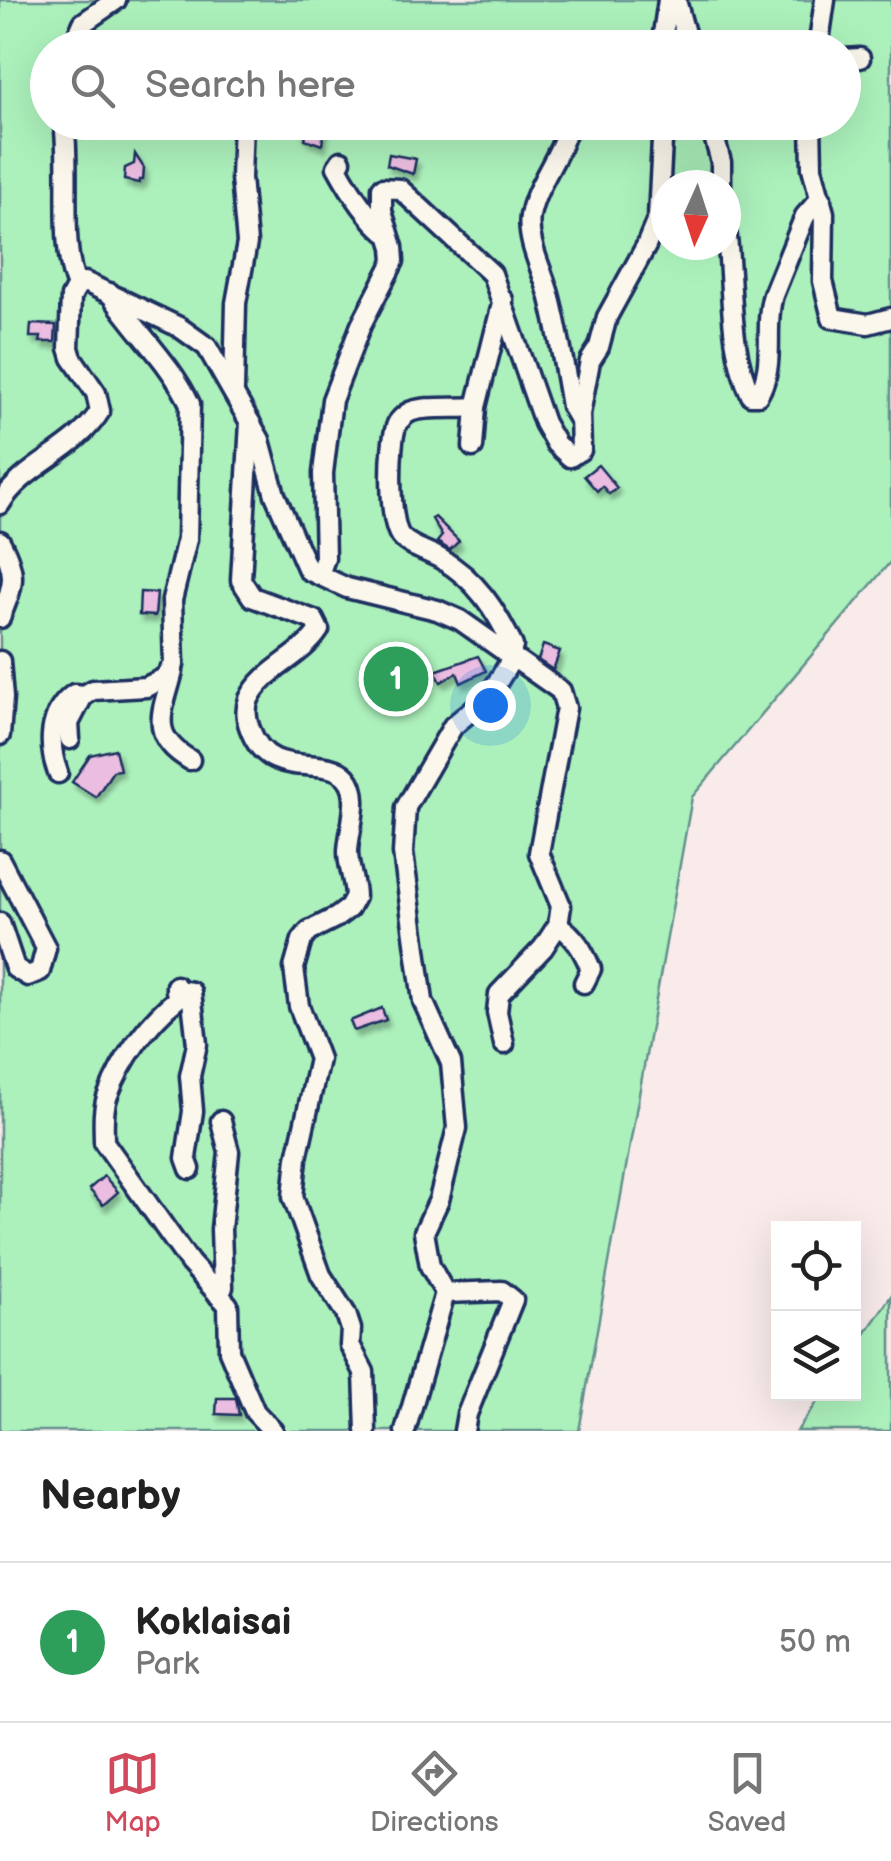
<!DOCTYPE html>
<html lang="en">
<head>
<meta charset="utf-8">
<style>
  body { margin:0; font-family:"Balsamiq Sans",sans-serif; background:#f2f2f2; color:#222 }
  .controls { position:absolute; right:30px; bottom:30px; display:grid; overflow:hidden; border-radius:0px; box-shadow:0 10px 40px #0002 }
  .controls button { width:90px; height:90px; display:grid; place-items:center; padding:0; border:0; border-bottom:2px solid #e0e0e0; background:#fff; color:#222; font:50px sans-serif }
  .compass { position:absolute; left:651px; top:170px; width:90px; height:90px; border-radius:50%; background:#fff; box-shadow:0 10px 40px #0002; rotate:183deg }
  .you { position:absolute; left:490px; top:705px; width:35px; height:35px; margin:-25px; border:8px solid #fff; border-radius:50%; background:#1a73e8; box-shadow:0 0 0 15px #1a73e833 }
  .badge { display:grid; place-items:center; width:65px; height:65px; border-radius:50%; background:#d1495b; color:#fff; font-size:32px; font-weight:700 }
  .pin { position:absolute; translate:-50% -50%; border:5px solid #fff; box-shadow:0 2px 10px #0006 }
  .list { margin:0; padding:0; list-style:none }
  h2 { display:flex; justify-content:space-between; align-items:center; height:130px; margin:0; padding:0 40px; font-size:42px }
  h2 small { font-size:32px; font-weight:400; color:#767676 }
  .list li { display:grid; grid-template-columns:65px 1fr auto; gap:30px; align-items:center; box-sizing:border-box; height:160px; padding:0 40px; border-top:2px solid #e0e0e0 }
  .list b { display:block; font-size:38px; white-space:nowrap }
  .list p { margin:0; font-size:32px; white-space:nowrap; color:#767676 }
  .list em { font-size:32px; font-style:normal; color:#767676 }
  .icon { flex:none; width:55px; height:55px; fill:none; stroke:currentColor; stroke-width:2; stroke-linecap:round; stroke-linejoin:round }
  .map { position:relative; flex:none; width:891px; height:1431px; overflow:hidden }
  .search { position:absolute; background:#fff; box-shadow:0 10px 40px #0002; left:30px; right:30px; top:30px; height:110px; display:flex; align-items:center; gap:25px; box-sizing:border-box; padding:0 35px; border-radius:55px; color:#767676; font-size:38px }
  .sheet { height:290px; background:#fff }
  nav { display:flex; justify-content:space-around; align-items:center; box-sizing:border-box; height:140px; border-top:2px solid #e0e0e0; background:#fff; font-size:28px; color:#767676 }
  nav a { display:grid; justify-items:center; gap:5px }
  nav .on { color:#d1495b }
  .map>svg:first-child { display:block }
  .green { fill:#acf1bc; stroke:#64908d; stroke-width:2.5; fill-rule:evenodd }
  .building { fill:#ebbde0; stroke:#1b2f5e; stroke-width:2.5; filter:url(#shadow) }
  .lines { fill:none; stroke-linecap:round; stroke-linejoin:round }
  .minor-casing { stroke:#1b2f5e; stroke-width:25 }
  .minor { stroke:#fbf7ec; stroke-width:18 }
</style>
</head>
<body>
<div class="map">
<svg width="891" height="1431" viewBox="0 0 891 1431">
  <defs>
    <filter id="shadow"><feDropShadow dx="3.5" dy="6" stdDeviation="2.5" flood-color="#0004"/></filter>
  </defs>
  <rect width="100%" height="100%" fill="#f8ebea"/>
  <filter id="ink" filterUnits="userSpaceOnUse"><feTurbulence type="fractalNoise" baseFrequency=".01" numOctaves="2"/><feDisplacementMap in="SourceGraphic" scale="20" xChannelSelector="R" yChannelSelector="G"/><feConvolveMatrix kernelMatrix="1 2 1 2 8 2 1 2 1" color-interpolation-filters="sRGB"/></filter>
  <g filter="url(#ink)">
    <g class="green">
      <path d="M0 0H891V561L692 797 579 1431H0ZM48 48H844V122H48ZM666 185H726V245H666Z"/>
      <polygon points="891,1296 891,1431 797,1431 823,1394 854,1394 854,1350"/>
    </g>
    <g class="building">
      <polygon points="303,122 325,122 322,145 305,139 306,134 301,133"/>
      <polygon points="135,154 144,168 143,180 139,180 139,183 124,180 125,168 134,164"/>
      <polygon points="389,154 416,159 413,174 387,165"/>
      <polygon points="31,324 56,325 55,342 40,342 41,337 30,337"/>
      <polygon points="598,465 617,488 609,494 602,486 597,491 584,476"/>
      <polygon points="435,517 459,541 450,550 437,542 442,536 432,519"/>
      <polygon points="140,592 157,593 155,616 139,615"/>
      <polygon points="543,645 560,651 553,670 538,660"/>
      <polygon points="412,652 419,664 389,682 371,685 367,663 386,660 387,667"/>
      <polygon points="478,656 486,671 461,683 457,673 441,682 435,671"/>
      <polygon points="115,749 120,770 113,771 96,797 72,782 90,755"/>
      <polygon points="382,1008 386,1020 354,1031 350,1021"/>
      <polygon points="104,1176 118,1192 103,1205 89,1189"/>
      <polygon points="217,1398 236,1398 239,1415 216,1414"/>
    </g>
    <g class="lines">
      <g class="minor-casing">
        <g id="minor">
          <polyline points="676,0 689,48"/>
          <polyline points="72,48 83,23 116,0"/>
          <polyline points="271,48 271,45"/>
          <polyline points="661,48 668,0"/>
          <polyline points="818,48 825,0"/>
          <polyline points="844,59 860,58"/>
          <path d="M64 122C71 169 59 248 77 286"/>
          <path d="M569 122C562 156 536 183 530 216 526 242 544 273 550 298 559 334 565 370 571 406L578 418"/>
          <polyline points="710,122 721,162 721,185"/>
          <polyline points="811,122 812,168 824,213 823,281 832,318 868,324 891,318"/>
          <path d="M341 161 337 167C349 189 366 216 385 232"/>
          <path d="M726 230C734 284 727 345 751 395H758C777 364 763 327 773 295L805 216 821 198"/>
          <polyline points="234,390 236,303 247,243 241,178 243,122"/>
          <path d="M250 422 241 580 252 597 314 620 319 630C301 658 263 669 249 699 245 709 246 719 250 729 270 784 322 752 346 777 363 795 348 831 348 852 348 867 355 882 355 897L349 908 337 917 309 931 302 940 294 968 299 1006 319 1059 297 1158 293 1197 321 1275 346 1314 351 1329 350 1345 364 1372 366 1431"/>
          <polyline points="473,447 476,407 503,300"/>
          <path d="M0 504C24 464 75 452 100 411L96 393 72 358 69 348 71 297 77 286 85 282 179 327 207 347 260 440 275 495 308 570 347 588 437 610 460 620 561 691 566 708 539 853 561 906 558 925 543 948 499 994 497 1012 504 1044"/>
          <path d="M0 541C18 575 14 583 0 618"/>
          <polyline points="319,575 325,558 323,473 332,400 361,325 394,261 393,247 382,211 382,188 400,189 492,274 544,423 556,444 570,457 581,450 580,414 590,361 599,347 607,317 646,246 658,217 663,122"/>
          <polyline points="0,661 3,698 0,735"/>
          <path d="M173 671C164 710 146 734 190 760"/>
          <path d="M70 739 69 723 83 696 93 690 146 687 164 678 174 665 172 600 187 539 190 404C171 363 135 331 110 293"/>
          <path d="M58 773C48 746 48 713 74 694L85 695"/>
          <polyline points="0,860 46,948 40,971 28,976 15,968 0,923"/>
          <path d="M558 925C575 936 583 950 591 969L584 983"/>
          <path d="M176 986 177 999C147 1023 122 1059 108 1095 102 1109 104 1128 104 1142L190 1263 228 1305 229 1351 255 1412 273 1431"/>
          <polyline points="176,990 191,992 197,1044 190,1076 193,1111 186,1158 190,1169"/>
          <polyline points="445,1293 502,1291 513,1300 467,1414 464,1431"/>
          <polyline points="219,1296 223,1287 221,1229 229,1152 221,1121"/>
          <path d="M405 1431 445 1293 430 1266 424 1232 439 1200 457 1128 451 1063 423 1001 403 853 406 807 453 726 489 696 508 665 513 646C496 610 476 579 441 559 429 552 410 547 401 537 388 522 389 441 397 424 397 422 406 414 408 413 420 405 459 409 476 407"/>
        </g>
      </g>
      <use href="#minor" class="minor"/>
    </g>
  </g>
</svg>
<div class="controls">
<button><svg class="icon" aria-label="locate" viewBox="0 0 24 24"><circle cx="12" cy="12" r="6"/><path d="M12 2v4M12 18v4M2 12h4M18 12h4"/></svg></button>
<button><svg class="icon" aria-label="layers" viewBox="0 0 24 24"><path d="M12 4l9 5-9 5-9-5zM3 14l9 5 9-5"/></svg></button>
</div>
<svg class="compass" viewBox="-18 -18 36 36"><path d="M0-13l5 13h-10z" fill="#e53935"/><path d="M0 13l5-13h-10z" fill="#767676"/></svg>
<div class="you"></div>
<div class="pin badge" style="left:396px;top:679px;background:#2e9e5b">1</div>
<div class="search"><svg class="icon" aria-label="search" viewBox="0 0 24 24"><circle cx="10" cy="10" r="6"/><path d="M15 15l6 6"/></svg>Search here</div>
</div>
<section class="sheet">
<h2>Nearby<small></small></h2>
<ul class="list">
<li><span class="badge" style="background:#2e9e5b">1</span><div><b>Koklaisai</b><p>Park</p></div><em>50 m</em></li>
</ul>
</section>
<nav>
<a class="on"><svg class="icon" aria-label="map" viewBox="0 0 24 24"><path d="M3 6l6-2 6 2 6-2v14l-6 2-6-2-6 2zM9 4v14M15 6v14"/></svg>Map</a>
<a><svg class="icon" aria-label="directions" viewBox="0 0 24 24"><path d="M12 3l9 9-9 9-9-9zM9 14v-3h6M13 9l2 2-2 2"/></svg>Directions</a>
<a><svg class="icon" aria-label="saved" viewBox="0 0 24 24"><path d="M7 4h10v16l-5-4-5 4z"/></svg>Saved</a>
</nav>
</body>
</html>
